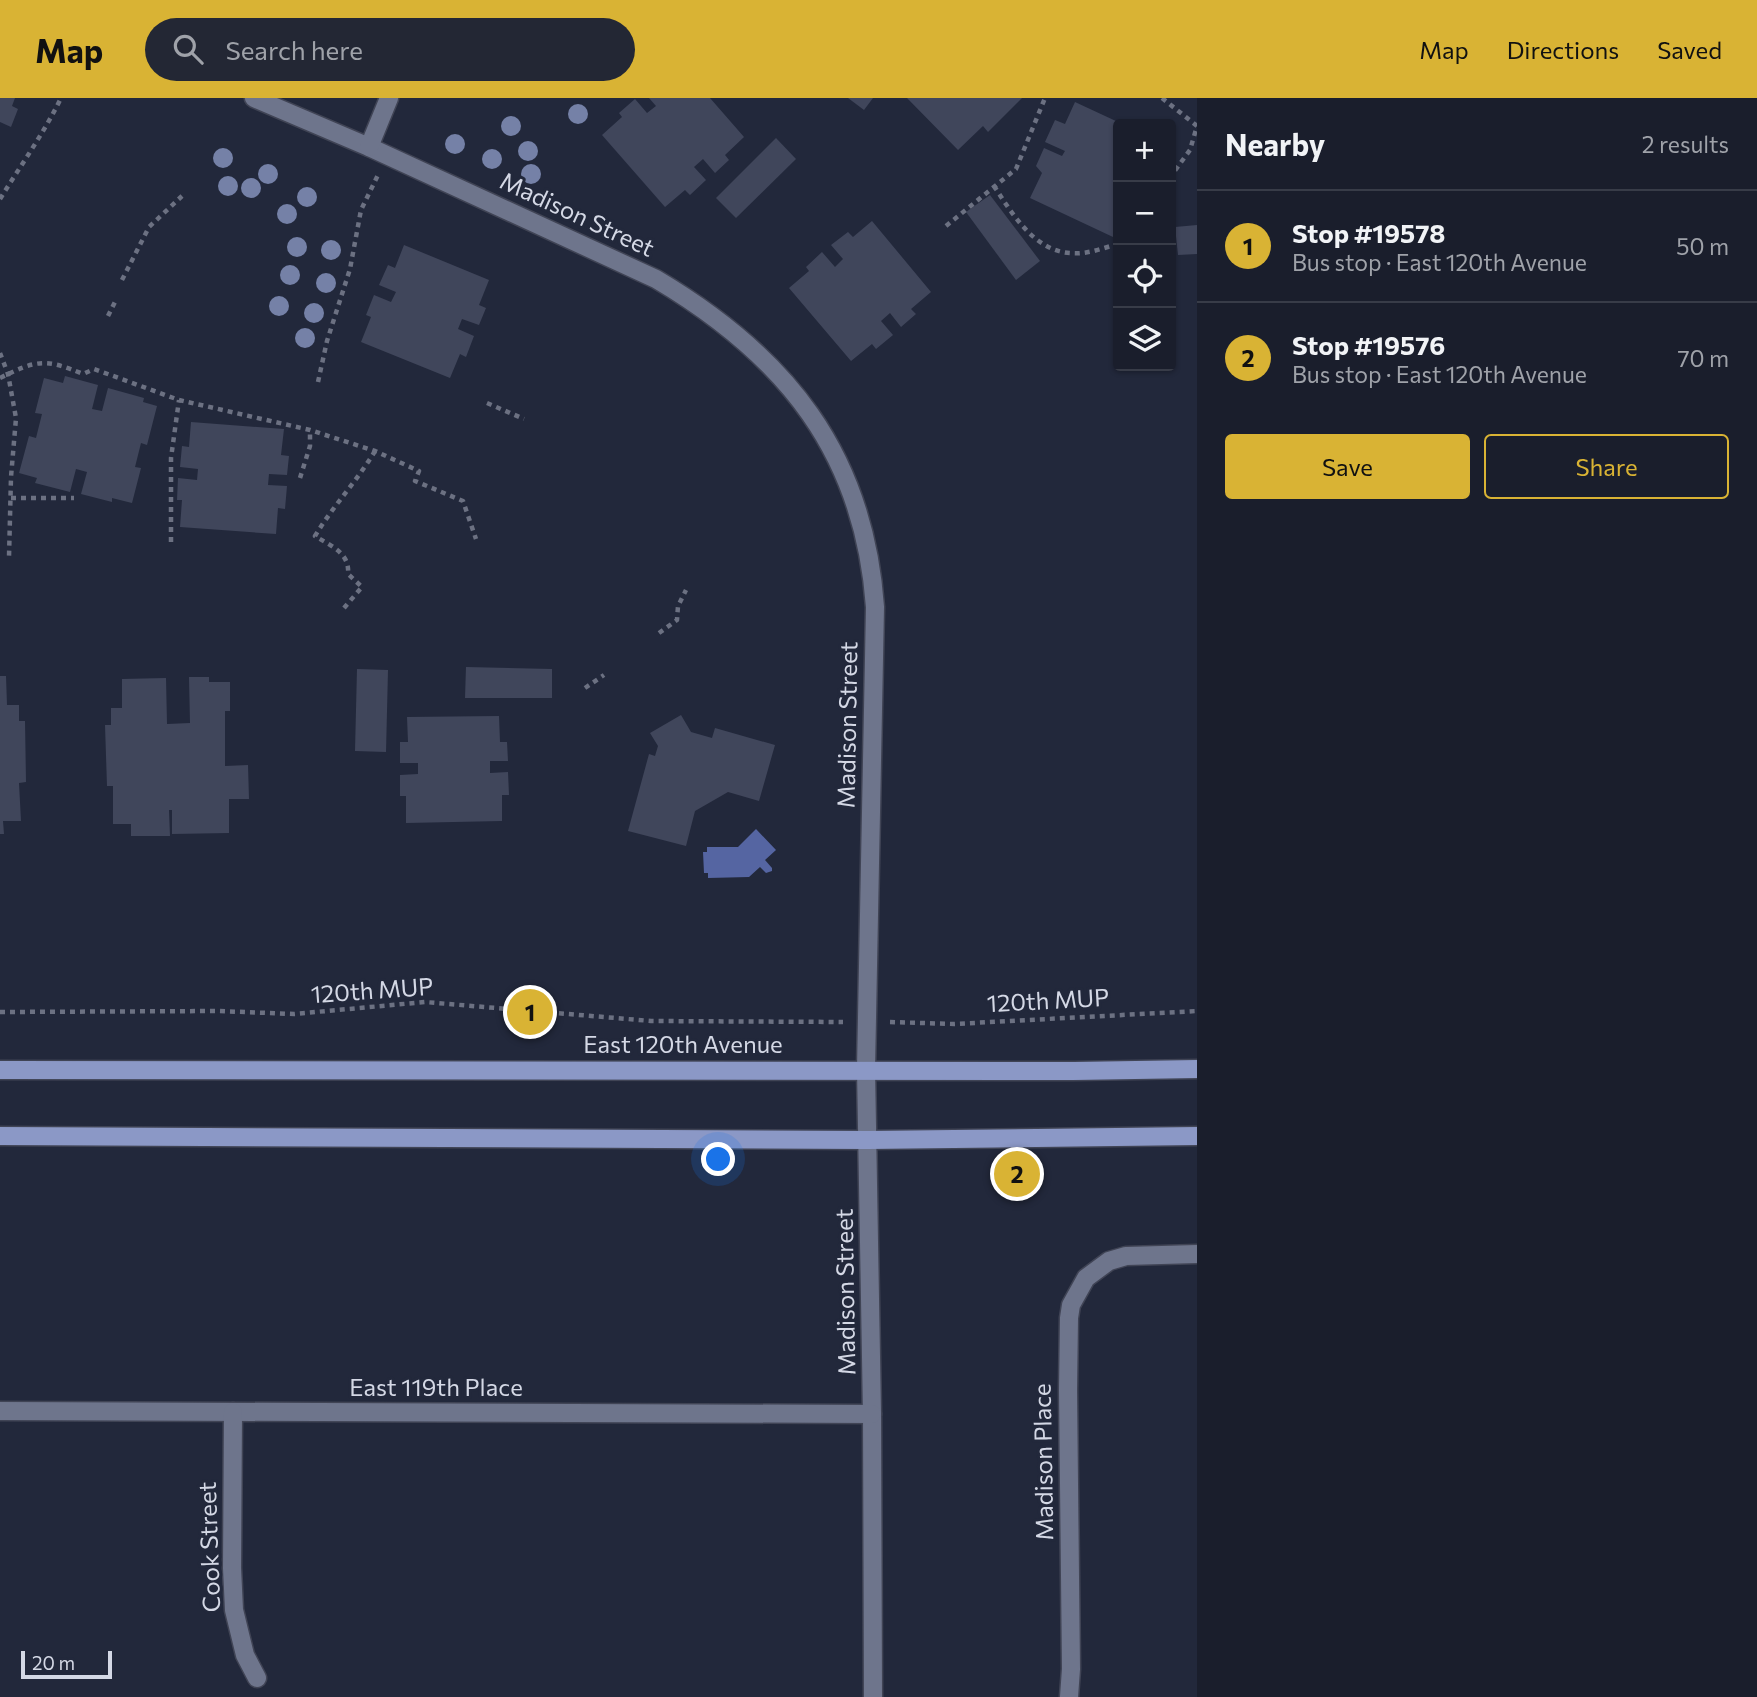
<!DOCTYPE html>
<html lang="en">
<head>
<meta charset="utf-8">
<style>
  body { margin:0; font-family:Commissioner,sans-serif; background:#232734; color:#f1f3f6 }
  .controls { position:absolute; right:21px; top:21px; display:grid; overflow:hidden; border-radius:7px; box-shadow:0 2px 5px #0004 }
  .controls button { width:63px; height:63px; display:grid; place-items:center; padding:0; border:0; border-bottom:2px solid #383c48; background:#1a1e2c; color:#f1f3f6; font:35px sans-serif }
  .scale { position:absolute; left:21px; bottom:18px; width:91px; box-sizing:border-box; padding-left:7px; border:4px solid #d4d8e5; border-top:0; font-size:19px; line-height:24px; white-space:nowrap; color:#d4d8e5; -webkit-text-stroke:5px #22283b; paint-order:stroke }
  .you { position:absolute; left:719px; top:1062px; width:24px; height:24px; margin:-18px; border:5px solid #fff; border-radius:50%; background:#1a73e8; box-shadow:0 0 0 10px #1a73e833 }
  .badge { display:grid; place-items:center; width:46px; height:46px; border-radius:50%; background:#d9b334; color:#111; font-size:23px; font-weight:700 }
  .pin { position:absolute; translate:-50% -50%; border:4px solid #fff; box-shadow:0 2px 7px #0006 }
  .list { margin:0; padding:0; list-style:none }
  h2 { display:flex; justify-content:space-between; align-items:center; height:91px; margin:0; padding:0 28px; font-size:30px }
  h2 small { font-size:23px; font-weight:400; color:#9fa2a9 }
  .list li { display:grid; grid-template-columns:46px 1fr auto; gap:21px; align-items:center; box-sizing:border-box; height:112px; padding:0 28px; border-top:2px solid #383c48 }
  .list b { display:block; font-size:26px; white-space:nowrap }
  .list p { margin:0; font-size:23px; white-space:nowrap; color:#9fa2a9 }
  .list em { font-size:23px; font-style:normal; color:#9fa2a9 }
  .actions { display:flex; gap:14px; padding:21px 28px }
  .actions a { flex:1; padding:16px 0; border:2px solid #d9b334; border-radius:7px; text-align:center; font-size:24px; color:#d9b334 }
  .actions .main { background:#d9b334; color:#111 }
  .icon { flex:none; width:38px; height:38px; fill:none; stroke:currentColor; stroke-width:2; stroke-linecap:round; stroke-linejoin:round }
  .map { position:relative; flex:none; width:1197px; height:1599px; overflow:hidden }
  header { display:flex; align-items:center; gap:42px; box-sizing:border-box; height:98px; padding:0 35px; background:#d9b334; color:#111 }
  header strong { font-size:33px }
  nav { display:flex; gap:38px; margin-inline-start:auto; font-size:24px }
  .search { width:490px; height:63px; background:#232734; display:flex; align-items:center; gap:18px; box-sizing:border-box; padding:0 24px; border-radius:38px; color:#9fa2a9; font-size:26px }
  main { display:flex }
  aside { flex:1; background:#1a1e2c }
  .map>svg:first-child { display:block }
  .water { fill:#5565a2 }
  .building { fill:#40465b }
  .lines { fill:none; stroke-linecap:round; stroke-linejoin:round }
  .minor-casing { stroke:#404455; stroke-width:21 }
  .major-casing { stroke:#404455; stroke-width:21 }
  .path { stroke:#6c7182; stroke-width:4.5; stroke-dasharray:5 5; stroke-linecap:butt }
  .minor { stroke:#6e758c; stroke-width:18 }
  .major { stroke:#8b98c6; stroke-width:18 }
  .tree { fill:#7581a7 }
  .labels { text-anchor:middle; stroke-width:6; stroke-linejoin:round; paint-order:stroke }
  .street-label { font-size:24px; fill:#d4d8e5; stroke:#22283b }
</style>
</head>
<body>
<header>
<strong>Map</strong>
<div class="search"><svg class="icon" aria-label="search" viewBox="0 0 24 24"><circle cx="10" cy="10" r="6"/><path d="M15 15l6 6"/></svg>Search here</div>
<nav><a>Map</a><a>Directions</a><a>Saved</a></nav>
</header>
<main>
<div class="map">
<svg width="1197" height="1599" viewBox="0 0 1197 1599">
  <rect width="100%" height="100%" fill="#22283b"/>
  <polygon class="water" points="756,731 776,752 765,762 772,770 772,773 766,775 760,769 749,779 708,780 708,775 704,775 703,754 707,754 707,749 738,749"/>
  <g class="building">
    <polygon points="0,0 15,0 12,8 18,11 11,29 0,24"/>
    <polygon points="649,0 710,0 744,39 725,57 729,62 715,75 703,61 694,69 706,82 690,97 685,92 665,109 602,37 622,19 619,15 635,1 647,15 656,8"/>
    <polygon points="848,0 873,0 864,12"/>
    <polygon points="907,0 1022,0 988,34 983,28 958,52"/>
    <polygon points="1075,4 1118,24 1118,129 1113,139 1030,100 1042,75 1036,68 1044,50 1062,58 1065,53 1045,44 1055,22 1065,26"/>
    <polygon points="776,40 796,61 736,120 716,100"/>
    <polygon points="990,97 1040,163 1016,182 966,114"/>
    <polygon points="872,123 931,194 911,211 916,216 901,229 890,215 881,223 893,237 876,251 872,246 851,263 789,190 809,173 806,169 822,154 835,169 843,161 831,147 848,134 853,139"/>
    <polygon points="1197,127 1197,156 1178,157 1175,129"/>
    <polygon points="404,147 489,182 479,207 486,210 479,227 462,221 458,231 474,238 466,259 460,256 450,280 361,244 371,219 366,217 374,197 391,204 396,194 379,187 388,167 395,170"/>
    <polygon points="65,278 98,287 92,311 102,313 108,290 144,300 143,304 157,308 147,347 141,345 135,369 141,370 132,405 112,400 112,404 81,396 87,374 76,371 70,394 35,385 37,380 19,375 29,338 36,340 42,316 35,315 44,280 63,285"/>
    <polygon points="191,324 284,331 281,357 289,358 287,377 269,376 268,387 287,388 285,411 278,410 276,436 180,429 182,402 177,402 178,380 197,382 198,371 180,369 182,348 189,349"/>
    <polygon points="466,569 552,571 552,600 465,600"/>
    <polygon points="357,571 388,572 386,654 355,653"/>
    <polygon points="0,578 6,578 7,607 19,607 19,623 25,623 26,684 19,685 21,723 3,723 4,736 0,736"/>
    <polygon points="189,579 209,579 209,584 230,584 230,613 225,613 225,668 248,667 249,701 229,701 229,735 172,736 172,712 169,712 170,738 131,738 131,726 113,726 113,688 107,688 105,627 111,627 111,610 122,610 122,581 166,580 167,626 190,625"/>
    <polygon points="681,617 691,634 712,640 715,630 775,647 759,703 728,694 695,713 686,748 628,733 649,656 655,658 658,648 650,635"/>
    <polygon points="499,618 500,644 507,644 508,663 490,663 490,675 508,674 509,697 502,697 502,723 406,725 406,698 400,698 400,677 418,676 418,665 400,665 400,644 408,644 407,619"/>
  </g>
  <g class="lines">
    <g class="minor-casing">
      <g id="minor">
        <path d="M254 0 369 49 656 181C786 258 864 355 875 509L866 971 872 1316 873 1599"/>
        <polyline points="369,49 389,0"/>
        <polyline points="0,1313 872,1316"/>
        <polyline points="233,1314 232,1470 234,1512 245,1557 257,1580"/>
        <polyline points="1069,1599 1071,1571 1068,1292 1069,1220 1071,1207 1086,1180 1109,1163 1126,1158 1197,1156"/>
      </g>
    </g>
    <g class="major-casing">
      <g id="major">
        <polyline points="0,972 1074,973 1197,971"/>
        <polyline points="0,1038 868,1042 1197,1038"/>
      </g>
    </g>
    <g class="path">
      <polyline points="1162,0 1197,28 1190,52 1171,78"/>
      <path d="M994 88C1011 114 1034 153 1070 155 1086 157 1103 150 1118 146"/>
      <path d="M0 101C21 67 44 35 61 0"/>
      <polyline points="946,128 1016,71 1045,0"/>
      <polyline points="122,182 149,129 182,98"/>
      <polyline points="108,218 115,204"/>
      <polyline points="0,255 8,276 16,320 11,379 9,459"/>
      <path d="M0 280C36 262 45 260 83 276L94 271 179 302 310 332 375 353 419 373 415 383 463 403 476 441"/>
      <polyline points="318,284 327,243 350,171 361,112 378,77"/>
      <polyline points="487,305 524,321"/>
      <polyline points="300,380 310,348 310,332"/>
      <polyline points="11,400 74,400"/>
      <polyline points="171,444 171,360 179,302"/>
      <path d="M344 510 362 489 348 476C350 455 331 448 315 438 333 408 357 383 375 353"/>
      <polyline points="659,535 677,522 678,508 686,492"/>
      <polyline points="585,590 604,577"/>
      <polyline points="0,914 218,913 294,916 425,904 651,923 843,924"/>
      <polyline points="890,924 954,926 1197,913"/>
    </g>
    <use href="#minor" class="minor"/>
    <use href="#major" class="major"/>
  </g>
  <g class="tree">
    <circle cx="578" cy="16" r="10"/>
    <circle cx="511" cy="28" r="10"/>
    <circle cx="455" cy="46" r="10"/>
    <circle cx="528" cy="53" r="10"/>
    <circle cx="223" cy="60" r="10"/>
    <circle cx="492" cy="61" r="10"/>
    <circle cx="268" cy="76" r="10"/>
    <circle cx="531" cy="76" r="10"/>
    <circle cx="228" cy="88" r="10"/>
    <circle cx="251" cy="90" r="10"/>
    <circle cx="307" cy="99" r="10"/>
    <circle cx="287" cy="116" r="10"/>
    <circle cx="297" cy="149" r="10"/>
    <circle cx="331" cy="152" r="10"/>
    <circle cx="290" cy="177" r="10"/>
    <circle cx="326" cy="185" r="10"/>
    <circle cx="279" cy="208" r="10"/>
    <circle cx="314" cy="215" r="10"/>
    <circle cx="305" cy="240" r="10"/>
  </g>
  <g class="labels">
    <g class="street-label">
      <text transform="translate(577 117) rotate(25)" y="8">Madison Street</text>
      <text transform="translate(848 627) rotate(-89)" y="8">Madison Street</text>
      <text transform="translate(372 893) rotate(-4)" y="8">120th MUP</text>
      <text transform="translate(1048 903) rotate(-3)" y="8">120th MUP</text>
      <text x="683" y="955">East 120th Avenue</text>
      <text transform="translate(846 1194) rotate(-91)" y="8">Madison Street</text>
      <text x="436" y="1298">East 119th Place</text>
      <text transform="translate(1044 1364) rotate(-91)" y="8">Madison Place</text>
      <text transform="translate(210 1449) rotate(-92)" y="8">Cook Street</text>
    </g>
  </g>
</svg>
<div class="controls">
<button>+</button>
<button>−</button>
<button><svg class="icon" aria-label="locate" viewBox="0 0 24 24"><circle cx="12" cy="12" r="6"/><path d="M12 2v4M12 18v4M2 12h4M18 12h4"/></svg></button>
<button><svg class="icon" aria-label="layers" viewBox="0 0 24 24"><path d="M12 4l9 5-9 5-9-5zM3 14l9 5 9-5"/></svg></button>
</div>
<div class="scale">20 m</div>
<div class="you"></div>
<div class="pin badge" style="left:530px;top:914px">1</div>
<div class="pin badge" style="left:1017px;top:1076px">2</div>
</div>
<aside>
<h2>Nearby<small>2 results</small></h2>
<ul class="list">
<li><span class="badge">1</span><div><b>Stop #19578</b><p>Bus stop · East 120th Avenue</p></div><em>50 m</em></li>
<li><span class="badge">2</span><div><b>Stop #19576</b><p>Bus stop · East 120th Avenue</p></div><em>70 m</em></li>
</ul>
<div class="actions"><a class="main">Save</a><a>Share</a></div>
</aside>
</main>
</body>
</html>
